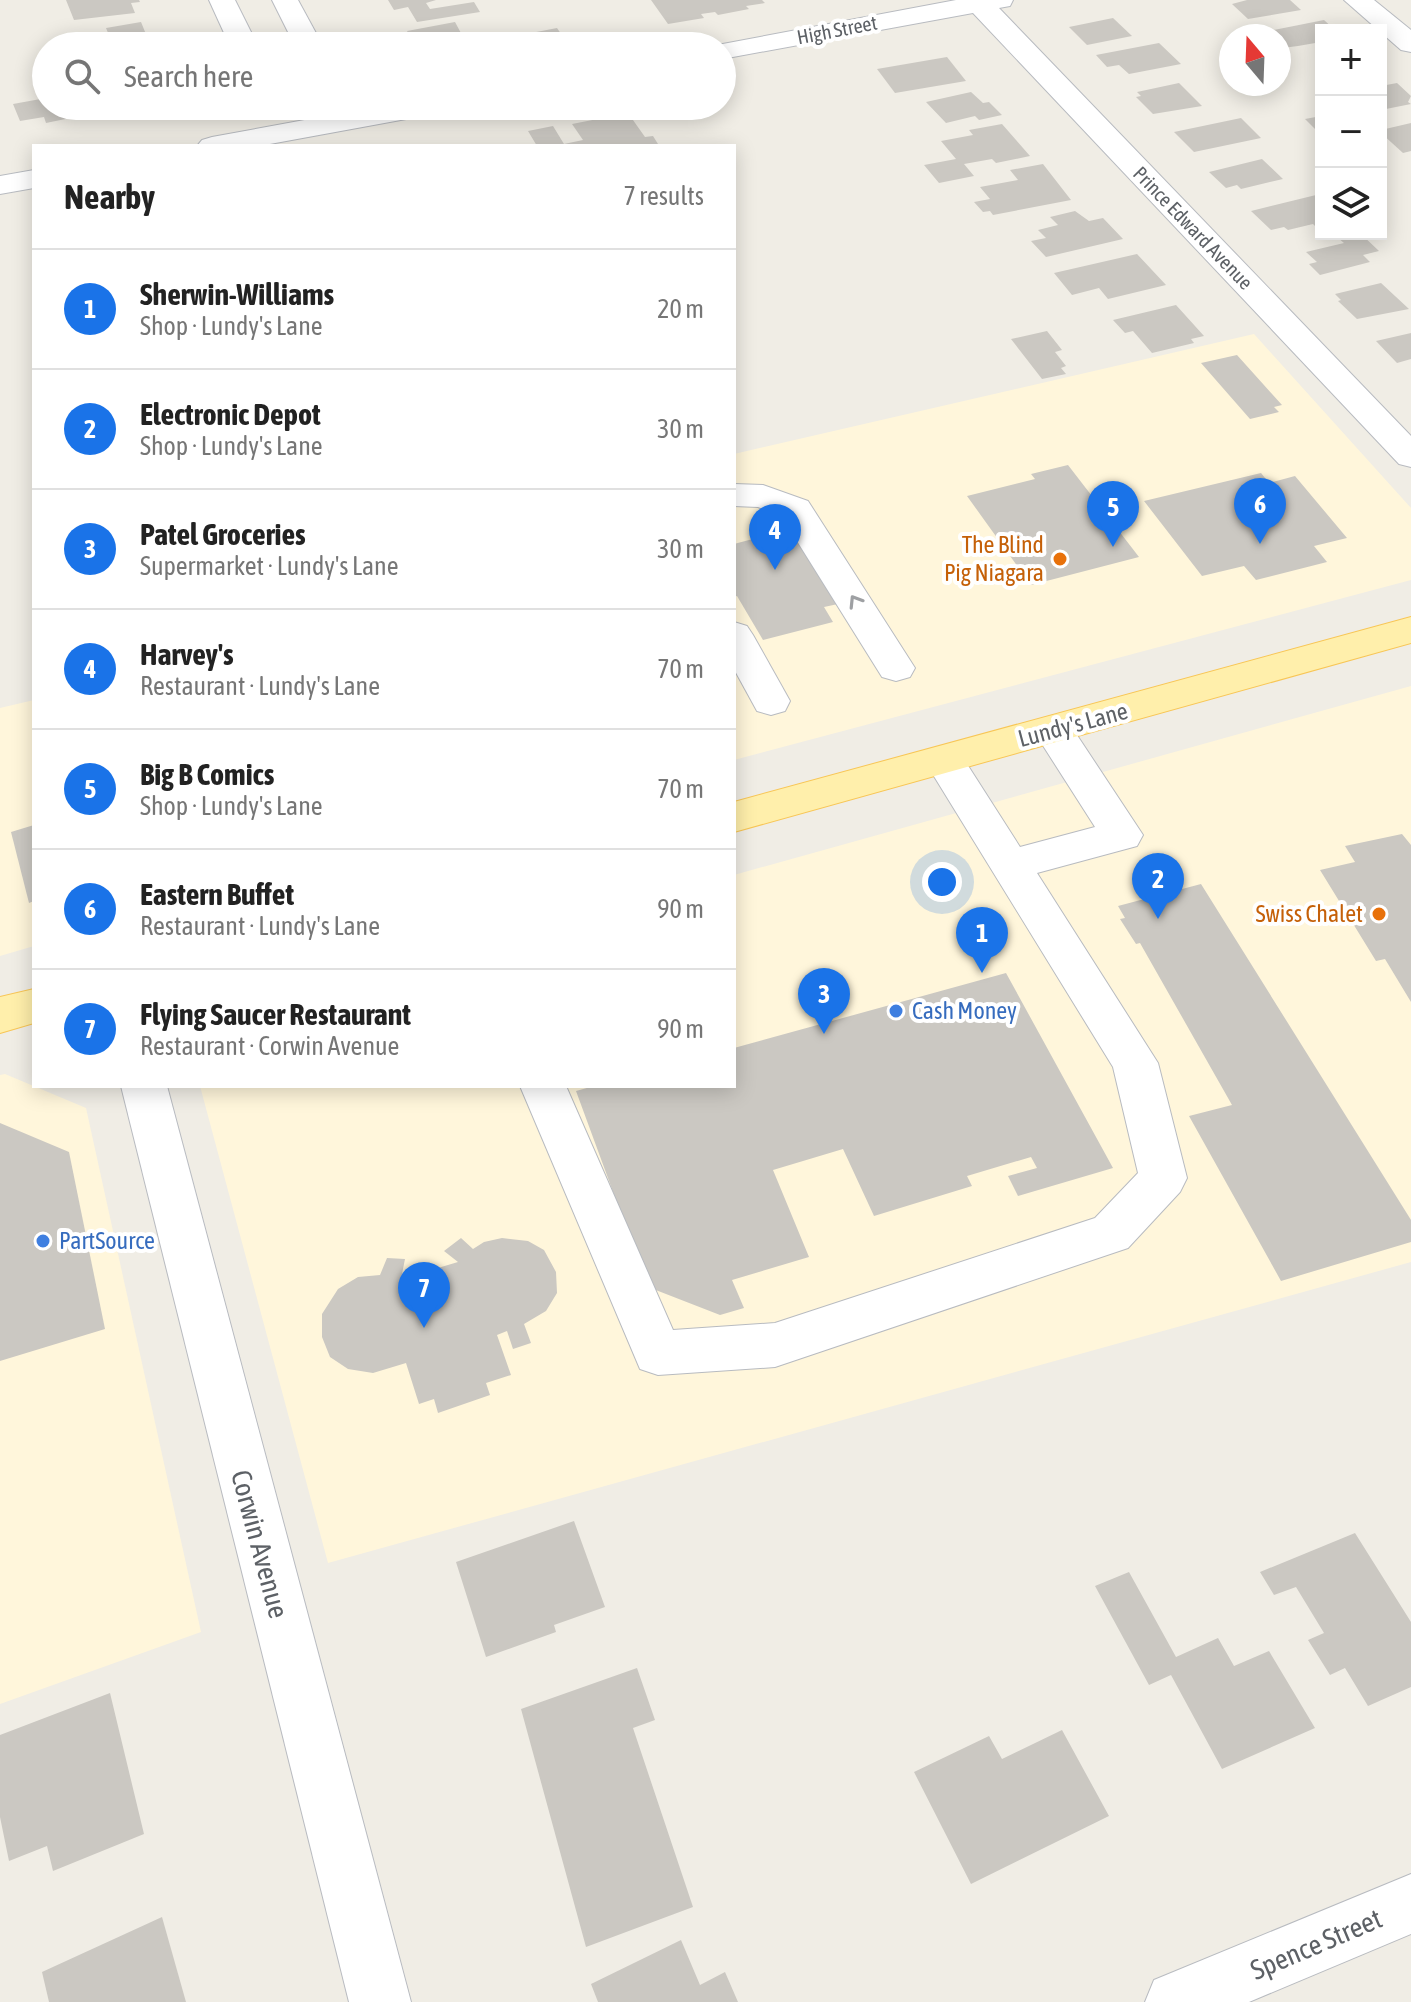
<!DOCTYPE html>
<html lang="en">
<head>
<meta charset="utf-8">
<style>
  body { margin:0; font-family:"Asap Condensed",sans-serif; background:#f2f2f2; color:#222 }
  .controls { position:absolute; right:24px; top:24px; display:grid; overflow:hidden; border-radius:0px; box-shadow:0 4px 20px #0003 }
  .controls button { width:72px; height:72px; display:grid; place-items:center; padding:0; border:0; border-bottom:2px solid #e0e0e0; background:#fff; color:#222; font:40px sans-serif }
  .compass { position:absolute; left:1219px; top:24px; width:72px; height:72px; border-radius:50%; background:#fff; box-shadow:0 4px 20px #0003; rotate:341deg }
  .you { position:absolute; left:942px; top:882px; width:28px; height:28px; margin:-20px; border:6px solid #fff; border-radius:50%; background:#1a73e8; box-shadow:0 0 0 12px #1a73e833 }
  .badge { display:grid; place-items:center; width:52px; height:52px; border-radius:50%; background:#1a73e8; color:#fff; font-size:26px; font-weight:700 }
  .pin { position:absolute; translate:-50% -66px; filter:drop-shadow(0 2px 4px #0008) }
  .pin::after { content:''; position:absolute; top:42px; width:28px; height:24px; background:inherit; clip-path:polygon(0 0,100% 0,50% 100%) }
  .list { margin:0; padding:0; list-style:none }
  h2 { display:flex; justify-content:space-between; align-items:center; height:104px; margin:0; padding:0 32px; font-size:34px }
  h2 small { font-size:26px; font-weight:400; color:#767676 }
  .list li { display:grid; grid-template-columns:52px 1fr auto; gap:24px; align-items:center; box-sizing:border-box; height:120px; padding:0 32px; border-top:2px solid #e0e0e0 }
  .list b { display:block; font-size:30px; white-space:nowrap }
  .list p { margin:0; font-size:26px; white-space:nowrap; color:#767676 }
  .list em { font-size:26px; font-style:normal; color:#767676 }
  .icon { flex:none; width:44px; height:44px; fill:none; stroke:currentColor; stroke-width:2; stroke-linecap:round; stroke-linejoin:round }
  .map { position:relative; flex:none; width:1411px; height:2002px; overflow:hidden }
  .search { position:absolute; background:#fff; box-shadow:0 4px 20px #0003; left:32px; top:32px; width:704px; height:88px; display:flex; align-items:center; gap:20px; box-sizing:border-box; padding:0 28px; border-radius:44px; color:#767676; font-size:30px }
  .panel { position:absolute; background:#fff; box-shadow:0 4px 20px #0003; left:32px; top:144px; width:704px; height:944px; border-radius:0px }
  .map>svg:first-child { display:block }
  .commercial { fill:#fff6db }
  .building { fill:#cbc8c2 }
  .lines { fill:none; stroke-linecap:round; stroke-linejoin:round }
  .minor-casing { stroke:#b8bbc0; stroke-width:2 }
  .major-casing { stroke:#f8c656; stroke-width:2 }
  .minor { fill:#fff; fill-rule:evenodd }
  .major { fill:#ffefab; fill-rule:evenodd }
  .oneway { stroke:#9ea0a3 }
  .food-dot { fill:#e8710a; stroke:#fff; stroke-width:3 }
  .shop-dot { fill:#3f7fe0; stroke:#fff; stroke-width:3 }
  .labels { text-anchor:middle; stroke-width:8; stroke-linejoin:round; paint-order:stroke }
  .far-street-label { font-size:20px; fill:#5d6166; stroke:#fff }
  .food-label { font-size:24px; fill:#c56008; stroke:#fff; text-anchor:end }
  .street-label { font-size:24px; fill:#5d6166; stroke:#fff }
  .shop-label { font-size:24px; fill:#366cbe; stroke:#fff; text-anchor:start }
  .near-street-label { font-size:28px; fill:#5d6166; stroke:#fff }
</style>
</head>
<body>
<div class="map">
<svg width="1411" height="2002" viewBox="0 0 1411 2002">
  <rect width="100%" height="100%" fill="#f0ede5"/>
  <g class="commercial">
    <polygon points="1254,334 1411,508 1411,580 734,760 734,454"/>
    <polygon points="1411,686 1411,1262 328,1563 200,1086 734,1086 734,875"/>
    <polygon points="34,700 34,946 0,956 0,708"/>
    <polygon points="5,1074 86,1108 201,1632 0,1704 0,1075"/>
  </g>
  <g class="building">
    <polygon points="66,0 139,0 140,2 131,3 135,13 74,20"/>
    <polygon points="388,0 436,0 426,3 430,9 474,2 480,12 417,22 408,7 394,10"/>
    <polygon points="651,0 762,0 765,3 746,6 749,9 718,15 715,12 701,14 704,18 668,24"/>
    <polygon points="1247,0 1290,0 1301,10 1248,19 1232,4"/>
    <polygon points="1113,18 1132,36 1087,45 1069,27"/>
    <polygon points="1324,20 1335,30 1321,30 1321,42 1298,46 1282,48 1279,36 1268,36 1264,32"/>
    <polygon points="141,22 150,44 101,46 100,42 111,40 106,28"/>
    <polygon points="455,22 462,35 475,32 483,46 416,46 407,31"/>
    <polygon points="557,28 568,44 504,46 500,39"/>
    <polygon points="1159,43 1181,64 1129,74 1119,65 1107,67 1096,55"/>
    <polygon points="947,57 966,81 895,93 877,69"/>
    <polygon points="1179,83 1202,106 1153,114 1136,97 1141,96 1137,92"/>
    <polygon points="1397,83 1411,96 1408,102 1411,104 1381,110 1381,86"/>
    <polygon points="971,92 983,103 989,102 1002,115 979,120 975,116 946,123 926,102"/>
    <polygon points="46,98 46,106 166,107 148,111 146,108 106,115 104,111 46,123 44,117 20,121 13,104"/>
    <polygon points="628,113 645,137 653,136 658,144 537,146 528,131 553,126 564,144 583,140 572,124"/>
    <polygon points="1321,116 1321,135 1305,119"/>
    <polygon points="1241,118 1261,138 1194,152 1174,132"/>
    <polygon points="1411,123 1411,151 1403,153 1381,133 1381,130"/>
    <polygon points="1002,124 1030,156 996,163 992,159 964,164 974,176 939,183 924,165 956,159 941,141 973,135 969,130"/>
    <polygon points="1262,159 1283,179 1241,189 1237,185 1226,188 1209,172"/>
    <polygon points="1043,164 1071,200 993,215 990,211 983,212 974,202 990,199 980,187 1018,180 1010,170"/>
    <polygon points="1316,195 1321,199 1321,232 1313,224 1288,230 1284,227 1271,230 1251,211"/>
    <polygon points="1075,211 1089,221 1103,218 1123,239 1046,257 1031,241 1046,238 1038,230 1058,225 1050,217"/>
    <polygon points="1352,234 1361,234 1379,251 1363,255 1370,262 1320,275 1309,264 1317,262 1306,252 1344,243 1338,238"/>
    <polygon points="1137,254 1166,285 1108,299 1099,288 1072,295 1054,273"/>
    <polygon points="1381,283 1409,309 1357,319 1338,301 1341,300 1335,294"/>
    <polygon points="1176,305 1204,336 1191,339 1194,343 1152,353 1133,331 1125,333 1113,320"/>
    <polygon points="1047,331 1062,350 1055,352 1066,366 1061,368 1066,374 1042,379 1011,339"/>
    <polygon points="1411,333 1411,359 1397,363 1376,341"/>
    <polygon points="1237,355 1282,405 1274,407 1279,412 1250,419 1201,363"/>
    <polygon points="1068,465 1139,557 1031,585 967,496 1035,479 1031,474"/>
    <polygon points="1261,473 1269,483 1295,476 1347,538 1314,546 1327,562 1256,580 1244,566 1202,576 1144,501"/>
    <polygon points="790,529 838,604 824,607 833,622 763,640 737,596 734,597 734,544"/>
    <polygon points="34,825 34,901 29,903 11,832"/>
    <polygon points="1402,834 1411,845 1411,1002 1385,959 1376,961 1320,870 1355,862 1345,846"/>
    <polygon points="1201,884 1411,1220 1411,1242 1281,1281 1189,1116 1232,1105 1140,943 1136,944 1120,919 1125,918 1118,906"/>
    <polygon points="1006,973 1113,1168 1018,1196 1008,1176 1037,1168 1031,1157 967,1176 972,1186 874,1216 843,1149 773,1170 809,1257 732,1280 744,1308 720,1315 648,1287 576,1091 594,1086 734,1086 734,1048"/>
    <polygon points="0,1123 69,1152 105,1329 0,1361"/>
    <polygon points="461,1238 473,1249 484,1242 502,1238 528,1241 544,1250 556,1272 557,1293 546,1311 524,1324 531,1343 513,1349 507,1331 497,1335 511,1375 486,1383 490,1395 438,1413 434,1399 419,1404 406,1363 373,1373 348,1369 330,1357 322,1337 322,1314 338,1289 358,1277 380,1275 387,1258 405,1259 401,1279 458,1262 444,1251"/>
    <polygon points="574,1521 605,1607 554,1625 556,1632 486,1657 456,1562"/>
    <polygon points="1355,1533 1411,1622 1411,1687 1368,1706 1345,1668 1330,1675 1308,1640 1324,1633 1296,1587 1274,1595 1260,1572"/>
    <polygon points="1129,1572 1176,1657 1218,1638 1234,1666 1269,1651 1315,1728 1222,1769 1171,1675 1149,1685 1095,1586"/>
    <polygon points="637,1668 655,1720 633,1728 693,1907 586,1947 521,1709"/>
    <polygon points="110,1693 144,1834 53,1871 47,1846 9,1861 0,1817 0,1735"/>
    <polygon points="1062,1730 1109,1816 971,1884 914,1772 989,1736 1002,1759"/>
    <polygon points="162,1917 186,2002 49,2002 42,1972"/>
    <polygon points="681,1940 700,1985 725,1972 738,2002 598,2002 591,1984"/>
  </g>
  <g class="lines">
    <g class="minor-casing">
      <g id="minor">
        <polygon points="209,0 235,0 258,46 230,46"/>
        <polygon points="272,0 298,0 323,46 295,46"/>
        <polygon points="956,0 1013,0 1010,6 999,8 1411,436 1411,467 1399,464 973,13 722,59 722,46 712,46"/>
        <polygon points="1344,0 1374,0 1411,30 1411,52 1401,50"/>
        <polygon points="381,106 442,106 438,112 428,115 259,146 197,146 202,140 212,137"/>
        <polygon points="34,170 34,188 0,194 0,176"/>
        <polygon points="734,484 763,485 808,501 915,668 910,677 896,681 882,677 782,517 758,507 734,506"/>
        <polygon points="734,622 747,626 753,635 790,701 785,711 771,715 757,711 734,669"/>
        <polygon points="1053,716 1067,720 1143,835 1137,846 1037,873 1158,1063 1187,1178 1180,1192 1128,1248 775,1367 658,1375 640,1369 520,1086 566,1086 673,1330 775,1323 1095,1218 1138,1173 1113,1067 924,760 930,750 944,746 958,750 1020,847 1095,827 1033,730 1039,720"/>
        <polygon points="121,1086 167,1086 411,2002 349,2002"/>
        <polygon points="1411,1874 1411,1934 1249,2002 1145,2002 1154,1980"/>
      </g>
    </g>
    <g class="major-casing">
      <g id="major">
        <polygon points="1411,617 1411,643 734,832 734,802"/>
        <polygon points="34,989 34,1023 0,1033 0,997"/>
      </g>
    </g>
    <use href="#minor" class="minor"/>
    <use href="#major" class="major"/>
  </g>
  <defs><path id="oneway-chevron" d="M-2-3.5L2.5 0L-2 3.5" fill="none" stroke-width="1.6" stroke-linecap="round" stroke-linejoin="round" transform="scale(2)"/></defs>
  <use class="oneway" href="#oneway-chevron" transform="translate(855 601) rotate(-122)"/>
  <g class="food-dot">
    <circle cx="1060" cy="559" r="8"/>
    <circle cx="1379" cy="914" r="8"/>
  </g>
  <g class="shop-dot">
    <circle cx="896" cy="1011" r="8"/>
    <circle cx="43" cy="1241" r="8"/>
  </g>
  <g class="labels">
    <g class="far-street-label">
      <text transform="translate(837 30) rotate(-11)" y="7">High Street</text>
      <text transform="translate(1193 228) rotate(46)" y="7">Prince Edward Avenue</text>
    </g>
    <g class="food-label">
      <text x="1044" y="553">The Blind<tspan x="1044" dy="28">Pig Niagara</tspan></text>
      <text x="1363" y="922">Swiss Chalet</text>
    </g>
    <g class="street-label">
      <text transform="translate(1073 725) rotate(-15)" y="8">Lundy's Lane</text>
    </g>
    <g class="shop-label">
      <text x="912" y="1019">Cash Money</text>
      <text x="59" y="1249">PartSource</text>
    </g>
    <g class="near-street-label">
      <text transform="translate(260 1544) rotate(75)" y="10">Corwin Avenue</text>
      <text transform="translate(1316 1944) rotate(-23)" y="10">Spence Street</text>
    </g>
  </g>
</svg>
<div class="controls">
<button>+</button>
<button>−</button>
<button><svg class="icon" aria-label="layers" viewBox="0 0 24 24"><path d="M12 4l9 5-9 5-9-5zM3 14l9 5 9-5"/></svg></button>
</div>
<svg class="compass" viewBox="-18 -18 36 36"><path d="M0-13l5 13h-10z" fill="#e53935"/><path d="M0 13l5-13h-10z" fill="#767676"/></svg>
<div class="you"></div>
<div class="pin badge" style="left:982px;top:973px">1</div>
<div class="pin badge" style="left:1158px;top:919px">2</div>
<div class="pin badge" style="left:824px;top:1034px">3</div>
<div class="pin badge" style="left:775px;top:570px">4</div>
<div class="pin badge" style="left:1113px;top:547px">5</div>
<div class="pin badge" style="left:1260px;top:544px">6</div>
<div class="pin badge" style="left:424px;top:1328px">7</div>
<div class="search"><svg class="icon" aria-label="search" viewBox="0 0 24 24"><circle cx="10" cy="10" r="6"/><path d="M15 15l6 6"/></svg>Search here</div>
<section class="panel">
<h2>Nearby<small>7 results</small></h2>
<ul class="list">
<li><span class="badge">1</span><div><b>Sherwin-Williams</b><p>Shop · Lundy's Lane</p></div><em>20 m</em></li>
<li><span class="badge">2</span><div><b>Electronic Depot</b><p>Shop · Lundy's Lane</p></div><em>30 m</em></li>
<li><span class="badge">3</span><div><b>Patel Groceries</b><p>Supermarket · Lundy's Lane</p></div><em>30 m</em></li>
<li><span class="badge">4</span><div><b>Harvey's</b><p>Restaurant · Lundy's Lane</p></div><em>70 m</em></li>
<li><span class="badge">5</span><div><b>Big B Comics</b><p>Shop · Lundy's Lane</p></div><em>70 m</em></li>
<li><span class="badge">6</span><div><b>Eastern Buffet</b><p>Restaurant · Lundy's Lane</p></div><em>90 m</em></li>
<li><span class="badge">7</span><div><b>Flying Saucer Restaurant</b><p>Restaurant · Corwin Avenue</p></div><em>90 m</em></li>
</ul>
</section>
</div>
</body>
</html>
